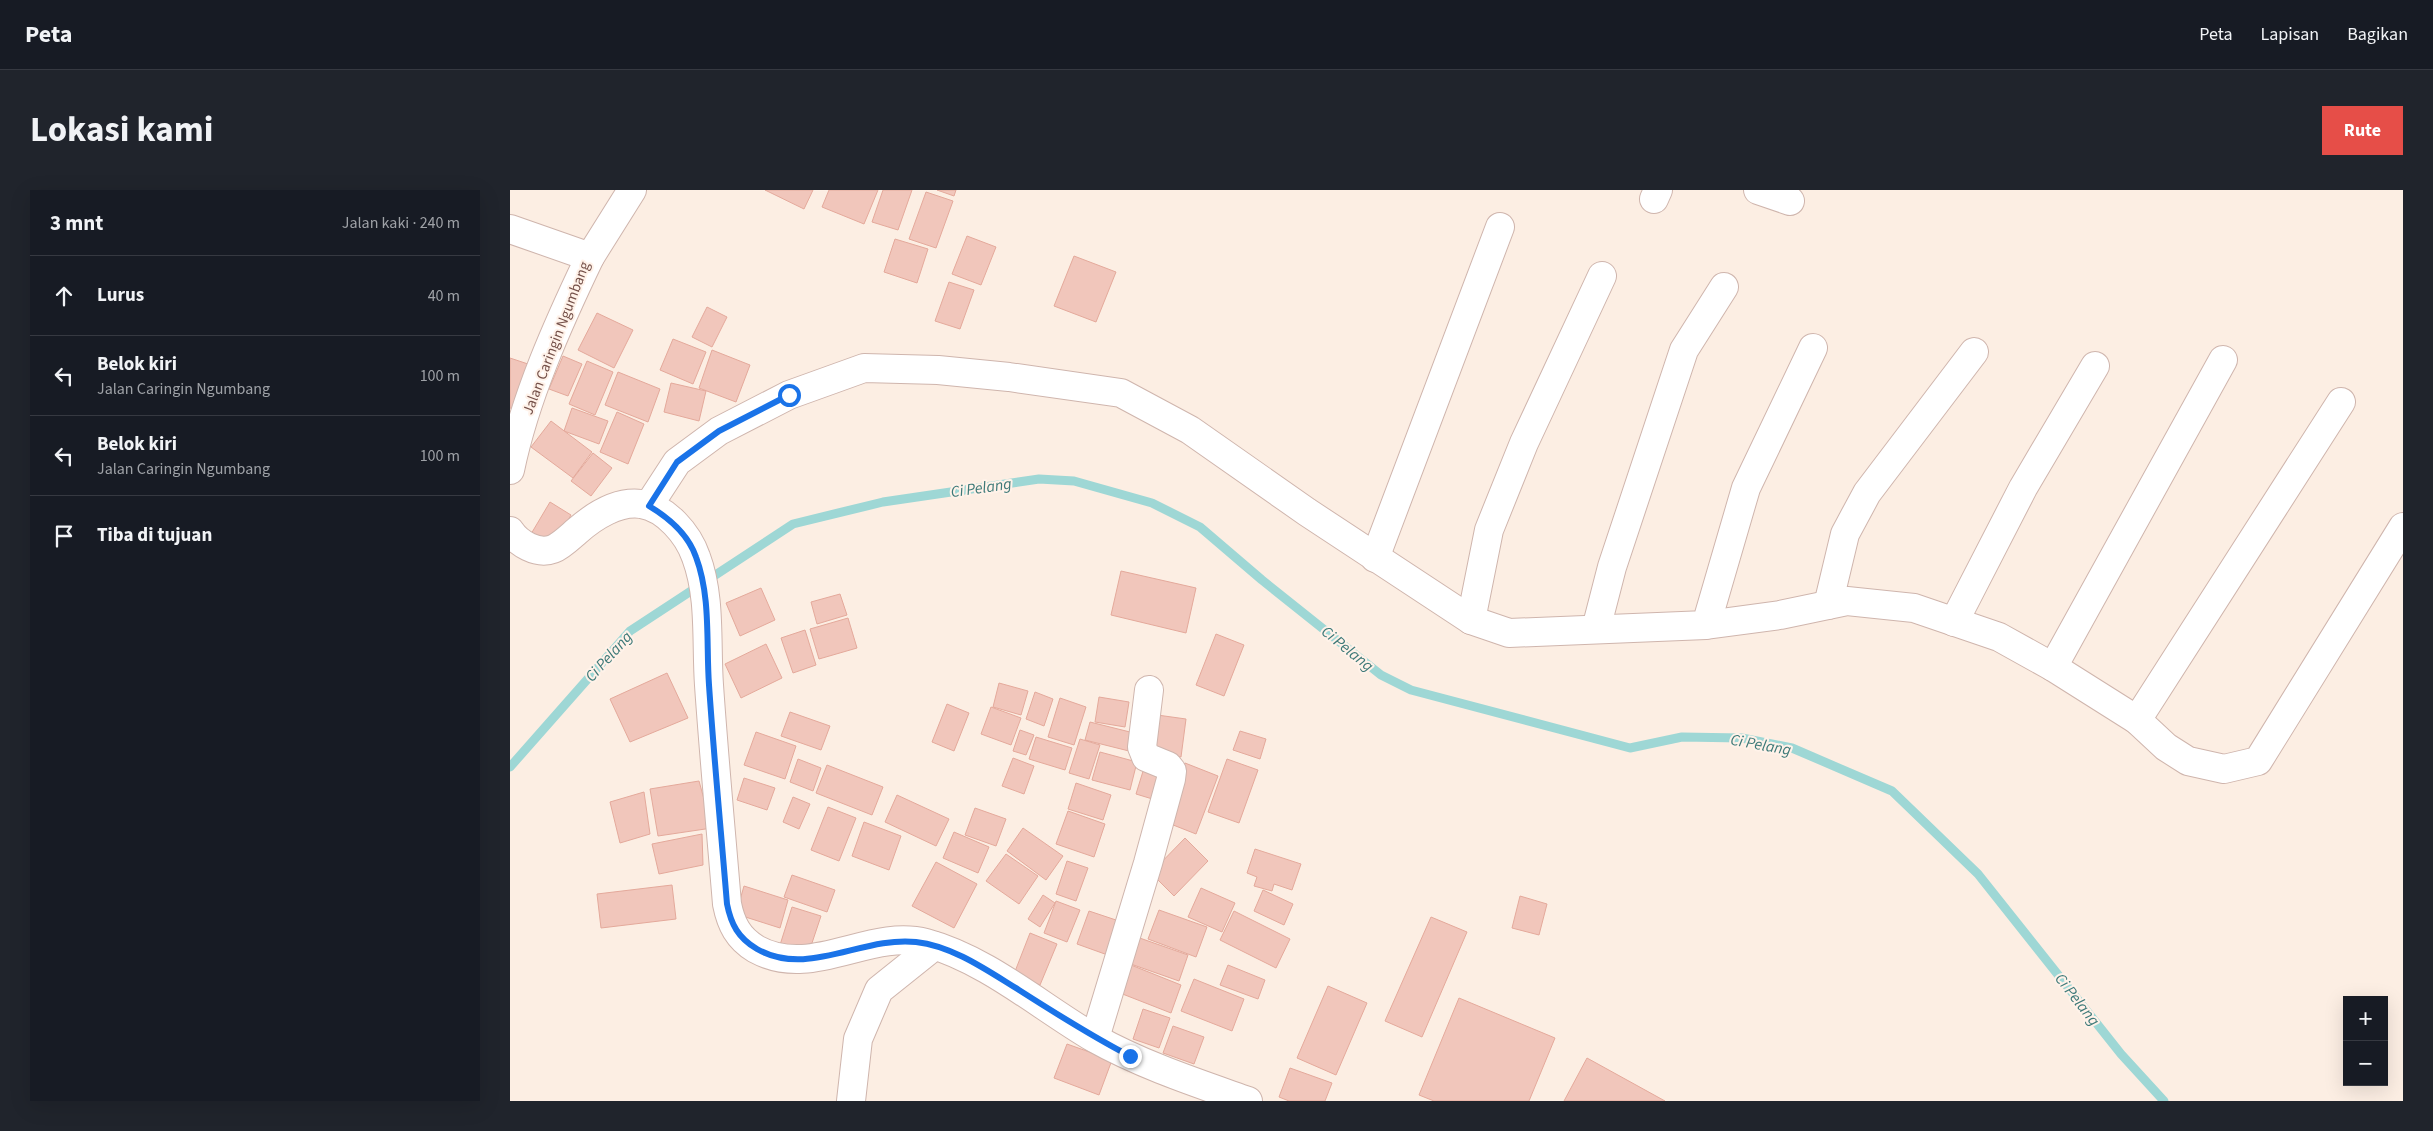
<!DOCTYPE html>
<html lang="id">
<head>
<meta charset="utf-8">
<style>
  body { margin:0; font-family:"Source Sans 3",sans-serif; background:#20242c; color:#f1f3f6 }
  .controls { position:absolute; right:15px; bottom:15px; display:grid; overflow:hidden; border-radius:0px; box-shadow:0 5px 20px #0002 }
  .controls button { width:45px; height:45px; display:grid; place-items:center; padding:0; border:0; border-bottom:1px solid #363941; background:#171b24; color:#f1f3f6; font:25px sans-serif }
  .stop { position:absolute; width:15px; height:15px; margin:-11px; border:4px solid #1a73e8; border-radius:50%; background:#fff }
  .stop.end { background:#1a73e8; border-color:#fff; box-shadow:0 1px 5px #0008 }
  .list { margin:0; padding:0; list-style:none }
  h2 { display:flex; justify-content:space-between; align-items:center; height:65px; margin:0; padding:0 20px; font-size:21px }
  h2 small { font-size:16px; font-weight:400; color:#9ea1a6 }
  .list li { display:grid; grid-template-columns:32px 1fr auto; gap:15px; align-items:center; box-sizing:border-box; height:80px; padding:0 20px; border-top:1px solid #363941 }
  .list b { display:block; font-size:19px; white-space:nowrap }
  .list p { margin:0; font-size:16px; white-space:nowrap; color:#9ea1a6 }
  .list em { font-size:16px; font-style:normal; color:#9ea1a6 }
  .icon { flex:none; width:28px; height:28px; fill:none; stroke:currentColor; stroke-width:2; stroke-linecap:round; stroke-linejoin:round }
  .map { position:relative; flex:none; width:1893px; height:911px; overflow:hidden; border-radius:0px }
  header { display:flex; align-items:center; gap:30px; box-sizing:border-box; height:70px; padding:0 25px; background:#171b24; border-bottom:1px solid #363941 }
  header strong { font-size:24px }
  nav { display:flex; gap:28px; margin-inline-start:auto; font-size:18px }
  .intro { display:flex; align-items:center; justify-content:space-between; box-sizing:border-box; height:120px; padding:0 30px }
  h1 { margin:0; font-size:35px }
  .button { padding:12px 22px; border-radius:0px; background:#e64e48; color:#fff; font-size:18px; font-weight:700 }
  main { display:flex; gap:30px; padding:0 30px }
  aside { flex:1; background:#171b24; border-radius:0px; box-shadow:0 5px 20px #0002 }
  .map>svg:first-child { display:block }
  .lines { fill:none; stroke-linecap:round; stroke-linejoin:round }
  .stream { stroke:#9ed7d5; stroke-width:9 }
  .building { fill:#f1c6bb; stroke:#e4a99b }
  .minor-casing { stroke:#cfb5ad; stroke-width:30 }
  .minor { stroke:#fff; stroke-width:28 }
  .route { stroke:#1a73e8; stroke-width:6 }
  .labels { text-anchor:middle; stroke-width:4; stroke-linejoin:round; paint-order:stroke }
  .street-label { font-size:15px; fill:#745049; stroke:#fff2e9 }
  .water-label { font-size:16px; font-style:italic; fill:#3d7978; stroke:#fff2e9 }
</style>
</head>
<body>
<header>
<strong>Peta</strong>
<nav><a>Peta</a><a>Lapisan</a><a>Bagikan</a></nav>
</header>
<div class="intro"><h1>Lokasi kami</h1><a class="button">Rute</a></div>
<main>
<aside>
<h2>3 mnt<small>Jalan kaki · 240 m</small></h2>
<ul class="list">
<li><svg class="icon" aria-label="ahead" viewBox="0 0 24 24"><path d="M12 20V5M6 11l6-6 6 6"/></svg><div><b>Lurus</b></div><em>40 m</em></li>
<li><svg class="icon" aria-label="left" viewBox="0 0 24 24"><path d="M17 20v-9H6M10 6l-5 5 5 5"/></svg><div><b>Belok kiri</b><p>Jalan Caringin Ngumbang</p></div><em>100 m</em></li>
<li><svg class="icon" aria-label="left" viewBox="0 0 24 24"><path d="M17 20v-9H6M10 6l-5 5 5 5"/></svg><div><b>Belok kiri</b><p>Jalan Caringin Ngumbang</p></div><em>100 m</em></li>
<li><svg class="icon" aria-label="arrive" viewBox="0 0 24 24"><path d="M6 21V4h12l-3 4 3 4H6"/></svg><div><b>Tiba di tujuan</b></div></li>
</ul>
</aside>
<div class="map">
<svg width="1893" height="911" viewBox="0 0 1893 911">
  <rect width="100%" height="100%" fill="#fceee3"/>
  <g class="lines">
    <polyline class="stream" points="0,577 120,441 283,334 373,312 529,289 564,291 642,313 690,337 752,390 871,485 901,500 1120,558 1172,547 1232,548 1282,558 1382,601 1468,684 1611,864 1654,911"/>
  </g>
  <g class="building">
    <polygon points="255,0 303,0 294,19"/>
    <polygon points="319,0 368,0 354,34 312,17"/>
    <polygon points="373,0 402,0 388,40 362,32"/>
    <polygon points="427,0 446,0 444,6"/>
    <polygon points="416,2 443,11 426,58 399,49"/>
    <polygon points="457,46 486,57 471,95 442,84"/>
    <polygon points="385,49 418,59 407,93 374,82"/>
    <polygon points="564,66 606,82 586,132 544,116"/>
    <polygon points="439,92 464,100 450,139 425,131"/>
    <polygon points="197,117 217,127 202,157 182,147"/>
    <polygon points="87,123 123,140 104,178 68,160"/>
    <polygon points="163,149 196,162 183,194 150,180"/>
    <polygon points="202,160 240,175 226,212 189,198"/>
    <polygon points="53,166 72,174 58,206 39,199"/>
    <polygon points="0,168 24,176 9,221 0,218"/>
    <polygon points="77,171 103,182 85,225 59,214"/>
    <polygon points="108,182 150,199 138,232 95,215"/>
    <polygon points="161,193 196,201 189,231 154,222"/>
    <polygon points="62,218 98,231 89,254 54,241"/>
    <polygon points="107,222 134,234 118,274 90,262"/>
    <polygon points="41,231 82,262 63,288 21,257"/>
    <polygon points="83,263 102,278 81,306 61,291"/>
    <polygon points="40,312 61,325 43,357 21,344"/>
    <polygon points="611,381 686,398 676,443 601,425"/>
    <polygon points="251,398 265,430 230,446 216,413"/>
    <polygon points="330,404 337,425 307,434 301,412"/>
    <polygon points="338,428 347,458 309,469 300,439"/>
    <polygon points="295,440 306,475 283,483 271,448"/>
    <polygon points="706,444 734,455 714,506 686,495"/>
    <polygon points="256,454 272,488 231,508 215,474"/>
    <polygon points="157,483 178,528 120,552 100,509"/>
    <polygon points="489,493 518,501 511,525 483,517"/>
    <polygon points="525,502 543,509 534,536 516,529"/>
    <polygon points="589,507 619,512 615,537 585,532"/>
    <polygon points="550,508 576,517 564,555 538,547"/>
    <polygon points="437,514 459,523 444,561 422,552"/>
    <polygon points="481,517 511,528 501,555 471,544"/>
    <polygon points="280,522 320,536 311,560 271,546"/>
    <polygon points="640,524 676,529 671,567 636,562"/>
    <polygon points="580,532 628,544 623,562 575,550"/>
    <polygon points="510,540 524,545 516,565 503,561"/>
    <polygon points="730,541 756,549 750,569 723,560"/>
    <polygon points="246,542 286,556 275,589 234,575"/>
    <polygon points="526,547 562,558 555,580 519,569"/>
    <polygon points="570,549 590,555 579,589 559,583"/>
    <polygon points="590,562 627,572 620,600 582,590"/>
    <polygon points="503,568 524,576 514,604 492,596"/>
    <polygon points="288,569 311,578 303,601 280,592"/>
    <polygon points="717,569 748,580 729,633 698,622"/>
    <polygon points="675,573 708,586 686,644 653,631"/>
    <polygon points="317,575 373,597 362,625 306,603"/>
    <polygon points="634,578 657,586 649,611 626,604"/>
    <polygon points="234,588 265,598 257,620 227,610"/>
    <polygon points="189,591 202,638 148,646 140,599"/>
    <polygon points="566,593 601,605 593,630 558,619"/>
    <polygon points="134,602 140,644 110,653 100,612"/>
    <polygon points="387,605 439,629 426,656 375,632"/>
    <polygon points="283,607 300,614 289,639 273,632"/>
    <polygon points="318,617 346,628 329,671 301,660"/>
    <polygon points="465,618 496,629 486,656 455,645"/>
    <polygon points="558,621 595,634 584,667 546,654"/>
    <polygon points="354,632 391,646 379,680 342,666"/>
    <polygon points="513,638 553,666 536,690 497,661"/>
    <polygon points="444,642 479,657 468,683 433,668"/>
    <polygon points="192,644 193,675 149,684 142,654"/>
    <polygon points="675,648 698,671 664,706 641,683"/>
    <polygon points="745,659 791,674 782,700 764,694 762,701 744,696 747,687 737,683"/>
    <polygon points="496,664 528,686 509,714 476,691"/>
    <polygon points="557,671 578,678 566,711 546,704"/>
    <polygon points="426,672 467,694 444,738 402,716"/>
    <polygon points="282,685 325,700 317,722 274,707"/>
    <polygon points="162,695 166,729 91,738 87,704"/>
    <polygon points="234,696 278,710 270,738 226,724"/>
    <polygon points="691,698 725,713 712,742 678,727"/>
    <polygon points="753,700 783,714 774,735 744,721"/>
    <polygon points="533,705 545,713 530,737 518,729"/>
    <polygon points="1010,706 1037,714 1029,745 1002,738"/>
    <polygon points="546,711 570,720 557,752 534,743"/>
    <polygon points="282,717 311,726 298,765 270,755"/>
    <polygon points="649,720 697,737 686,767 638,749"/>
    <polygon points="579,721 618,734 606,768 567,754"/>
    <polygon points="724,721 780,749 766,778 710,750"/>
    <polygon points="921,727 957,742 912,847 875,831"/>
    <polygon points="520,743 547,754 530,795 504,784"/>
    <polygon points="624,746 678,765 669,791 615,772"/>
    <polygon points="621,775 671,795 661,823 610,803"/>
    <polygon points="718,775 755,790 748,809 710,795"/>
    <polygon points="684,789 734,809 722,841 671,821"/>
    <polygon points="818,796 857,813 826,885 787,868"/>
    <polygon points="949,808 1045,848 1019,911 924,911 909,905"/>
    <polygon points="633,819 660,828 649,858 623,849"/>
    <polygon points="663,836 694,847 684,874 653,863"/>
    <polygon points="557,854 602,870 589,905 544,888"/>
    <polygon points="1077,868 1155,911 1054,911"/>
    <polygon points="780,878 822,893 815,911 779,911 769,907"/>
  </g>
  <g class="lines">
    <g class="minor-casing">
      <g id="minor">
        <polyline points="1248,0 1280,11"/>
        <polyline points="1144,9 1148,0"/>
        <path d="M0 39 80 67C48 134 15 207 0 280"/>
        <polyline points="80,67 122,0"/>
        <polyline points="139,315 167,272 209,241 279,205 354,178 428,180 499,187 611,203 680,240 797,322 961,430 999,443 1196,435 1236,298 1303,158"/>
        <path d="M0 341C8 353 27 365 43 359 51 356 60 347 67 341 84 326 108 311 131 314 156 318 178 344 186 367 201 407 196 453 199 495 204 568 211 641 217 714 221 734 228 748 246 759 302 790 359 738 416 753 476 769 531 817 584 848 632 875 687 893 738 911"/>
        <polyline points="865,368 990,37"/>
        <polyline points="1318,415 1335,344 1357,303 1464,162"/>
        <polyline points="961,430 979,340 1014,253 1092,86"/>
        <polyline points="1444,432 1513,298 1585,176"/>
        <polyline points="1196,435 1270,425 1337,411 1404,418 1489,447 1543,477 1627,530 1656,557 1678,571 1714,579 1748,571 1893,337"/>
        <polyline points="1086,439 1102,377 1174,160 1214,97"/>
        <polyline points="1543,477 1713,170"/>
        <polyline points="1627,530 1831,212"/>
        <polyline points="585,848 638,673 661,589 662,581 658,576 636,567 632,557 639,500"/>
        <polyline points="341,911 348,849 369,800 424,756"/>
      </g>
    </g>
    <use href="#minor" class="minor"/>
  </g>
  <g class="lines">
    <path class="route" d="M279 205 209 241 167 272 139 316C159 328 178 344 186 367 201 407 196 453 199 495 204 568 211 641 217 714 221 734 228 748 247 759 298 788 352 746 406 752 443 756 478 781 509 800 545 823 581 846 620 866"/>
  </g>
  <g class="labels">
    <g class="street-label">
      <text transform="translate(46 148) rotate(-69)" y="5">Jalan Caringin Ngumbang</text>
    </g>
    <g class="water-label">
      <text transform="translate(471 297) rotate(-8)" y="6">Ci Pelang</text>
      <text transform="translate(838 458) rotate(39)" y="6">Ci Pelang</text>
      <text transform="translate(98 466) rotate(-48)" y="6">Ci Pelang</text>
      <text transform="translate(1251 554) rotate(10)" y="6">Ci Pelang</text>
      <text transform="translate(1568 809) rotate(52)" y="6">Ci Pelang</text>
    </g>
  </g>
</svg>
<div class="controls">
<button>+</button>
<button>−</button>
</div>
<div class="stop" style="left:279px;top:205px"></div>
<div class="stop end" style="left:620px;top:866px"></div>
</div>
</main>
</body>
</html>
